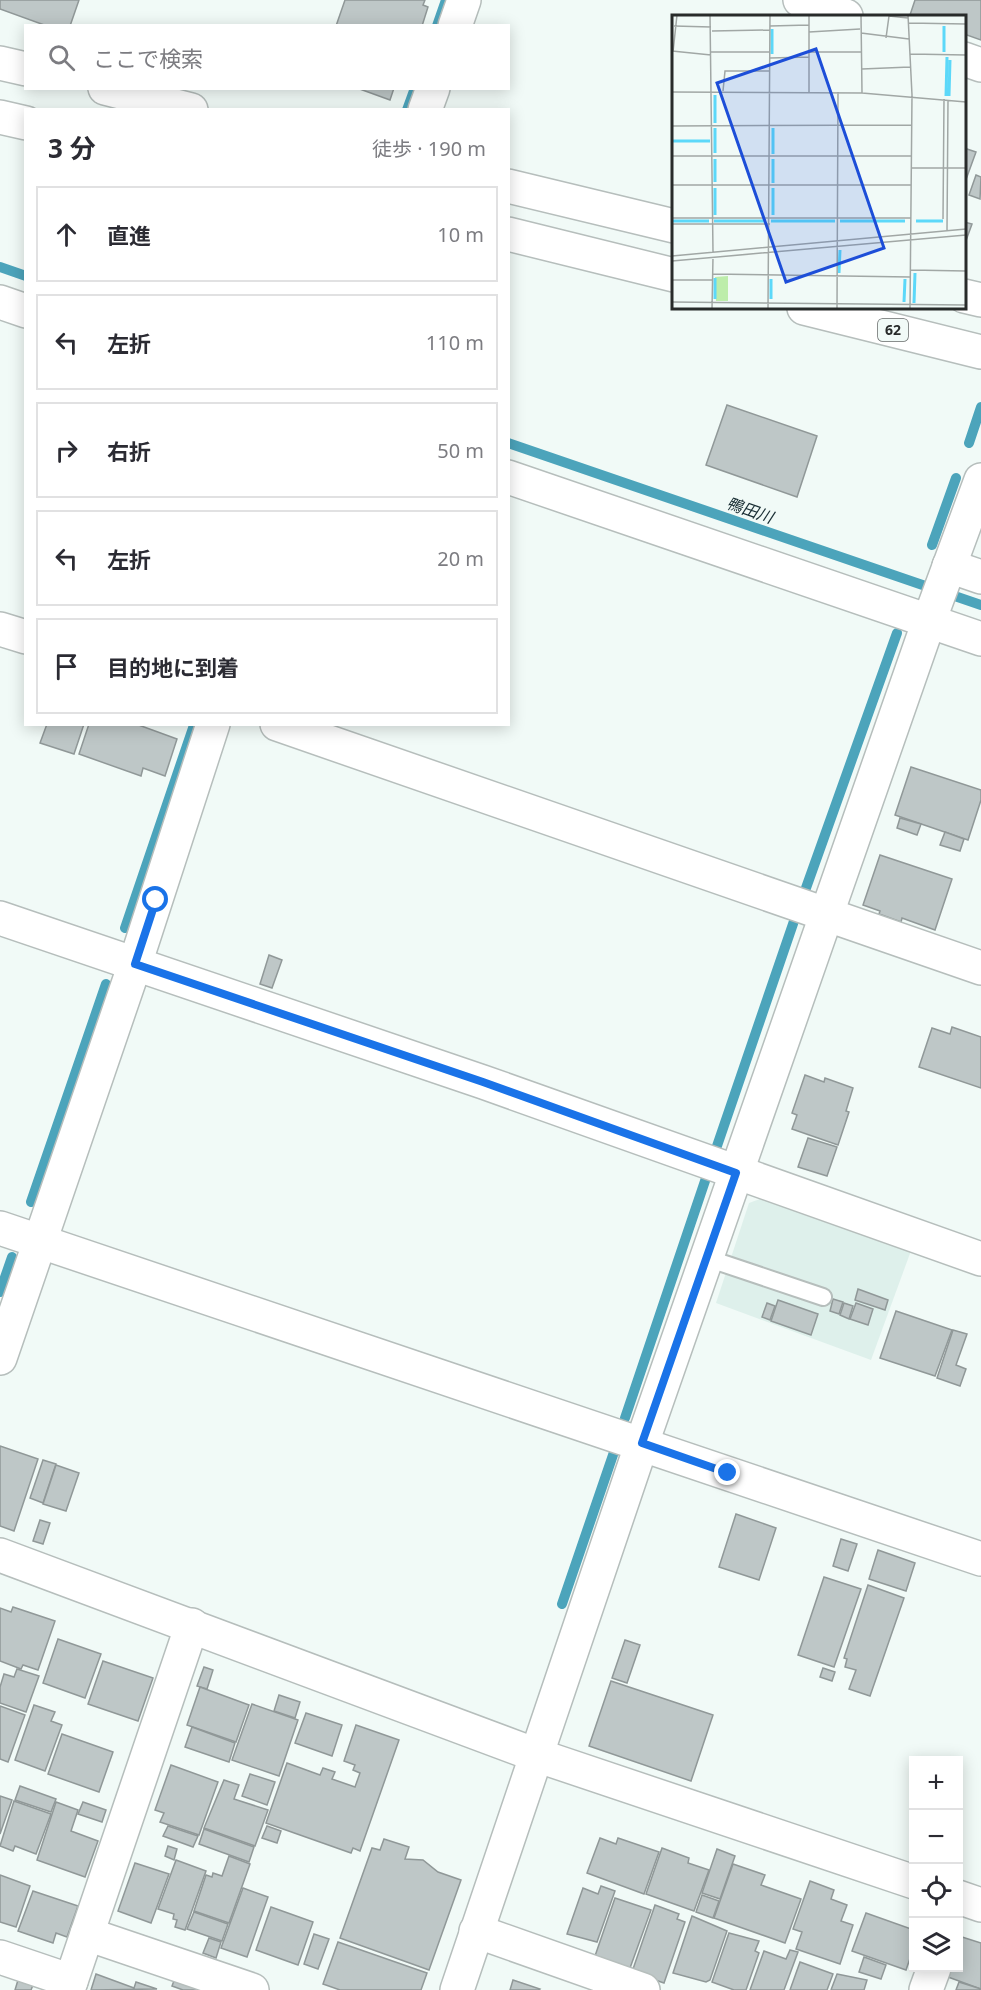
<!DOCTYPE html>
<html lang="ja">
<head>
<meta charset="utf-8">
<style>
  body { margin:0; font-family:"Noto Sans","Noto Sans JP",sans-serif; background:#f2f2f3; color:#2b2b33 }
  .controls { position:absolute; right:18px; bottom:18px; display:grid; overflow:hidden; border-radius:0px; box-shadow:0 3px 15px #0003 }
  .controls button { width:54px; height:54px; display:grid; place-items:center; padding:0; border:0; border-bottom:2px solid #e1e1e2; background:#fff; color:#2b2b33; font:30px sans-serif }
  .stop { position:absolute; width:18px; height:18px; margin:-14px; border:4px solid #1a73e8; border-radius:50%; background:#fff }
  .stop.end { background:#1a73e8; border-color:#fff; box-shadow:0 2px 6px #0008 }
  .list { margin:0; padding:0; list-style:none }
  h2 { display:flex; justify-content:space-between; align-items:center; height:78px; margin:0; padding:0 24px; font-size:26px }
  h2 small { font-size:20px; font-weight:400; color:#7c7c81 }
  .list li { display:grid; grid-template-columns:39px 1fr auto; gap:18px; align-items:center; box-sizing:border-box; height:96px; margin:0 12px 12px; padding:0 12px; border:2px solid #e1e1e2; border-radius:0px }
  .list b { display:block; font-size:22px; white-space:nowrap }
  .list em { font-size:20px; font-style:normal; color:#7c7c81 }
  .icon { flex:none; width:33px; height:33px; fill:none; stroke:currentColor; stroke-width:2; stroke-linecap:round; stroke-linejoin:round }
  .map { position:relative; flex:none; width:981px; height:1990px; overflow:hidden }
  .search { position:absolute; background:#fff; box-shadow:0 3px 15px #0003; left:24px; top:24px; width:486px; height:66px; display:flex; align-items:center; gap:15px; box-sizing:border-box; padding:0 21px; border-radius:0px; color:#7c7c81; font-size:22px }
  .panel { position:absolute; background:#fff; box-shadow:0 3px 15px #0003; left:24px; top:108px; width:486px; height:618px; border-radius:0px }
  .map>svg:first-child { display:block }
  .built { fill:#def0eb }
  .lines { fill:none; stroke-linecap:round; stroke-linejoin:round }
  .stream { stroke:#4ca4bb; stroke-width:10 }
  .building { fill:#bec7c7; stroke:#909898; stroke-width:1.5 }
  .service-casing { stroke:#b6bebc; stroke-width:20 }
  .minor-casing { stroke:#b6bebc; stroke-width:36 }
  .tertiary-casing { stroke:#b6bebc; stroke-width:36 }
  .primary-casing { stroke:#b6bebc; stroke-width:36 }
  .service { stroke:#fff; stroke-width:16 }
  .minor { stroke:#fff; stroke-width:33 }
  .tertiary { stroke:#fff; stroke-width:33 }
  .primary { stroke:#fff; stroke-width:33 }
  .route { stroke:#1a73e8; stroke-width:8 }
  .labels { text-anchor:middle; stroke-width:4.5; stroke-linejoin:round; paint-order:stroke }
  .shield { fill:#f1faf7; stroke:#646968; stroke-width:1.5 }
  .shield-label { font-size:14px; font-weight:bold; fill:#282b2a }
  .water-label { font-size:16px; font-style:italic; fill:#182d33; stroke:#f1faf7 }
  .inset-river { fill:none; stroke:#5cd8f9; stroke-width:3 }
  .inset-road { fill:none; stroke:#a1a7a5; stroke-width:1.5 }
  .view { fill:#1d4ed8; fill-opacity:0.15; stroke:#1d4ed8; stroke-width:3 }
  .inset-edge { fill:none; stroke:#282b2a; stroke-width:3 }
</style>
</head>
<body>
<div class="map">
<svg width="981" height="1990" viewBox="0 0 981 1990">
  <rect width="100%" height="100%" fill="#f1faf7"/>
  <polygon class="built" points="768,1196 912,1248 871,1360 716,1303 749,1203"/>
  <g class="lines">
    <g class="stream">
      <polyline points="437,26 446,0"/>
      <polyline points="407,110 415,88"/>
      <polyline points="0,267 26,276"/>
      <polyline points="508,443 981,605"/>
      <polyline points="969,443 981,407"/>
      <polyline points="932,545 956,478"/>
      <polyline points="806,888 897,633"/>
      <polyline points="125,928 194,725"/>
      <polyline points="717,1146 794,921"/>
      <polyline points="31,1202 106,984"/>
      <polyline points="0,1292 12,1257"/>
      <polyline points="625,1418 706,1178"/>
      <polyline points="562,1604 614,1452"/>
    </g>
  </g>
  <g class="building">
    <polygon points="0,0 79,0 70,26 47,26 0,9"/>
    <polygon points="345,0 425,0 423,5 428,7 422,26 336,26"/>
    <polygon points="915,0 981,0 981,40 964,34 964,16 910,15"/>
    <polygon points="357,88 394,88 390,100"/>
    <polygon points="964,148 976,152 964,185"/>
    <polygon points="976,175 981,177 980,199 969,195"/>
    <polygon points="964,222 972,224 964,246"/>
    <polygon points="727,405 817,436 797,497 706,465"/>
    <polygon points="47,724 84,724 74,754 40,743"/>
    <polygon points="89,724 136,724 177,739 165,776 143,768 141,776 79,754"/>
    <polygon points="911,767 981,790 981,800 968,840 895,815"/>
    <polygon points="900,818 921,824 917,835 897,828"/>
    <polygon points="945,832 964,839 960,851 940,845"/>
    <polygon points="880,855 952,879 935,930 902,918 901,922 879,914 880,911 863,905"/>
    <polygon points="269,955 282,960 272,988 260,984"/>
    <polygon points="952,1027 981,1037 981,1088 919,1067 932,1028 950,1034"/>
    <polygon points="805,1075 824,1082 825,1078 853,1088 846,1111 849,1112 838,1145 792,1129 797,1115 792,1113"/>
    <polygon points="808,1138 837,1147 827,1176 798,1167"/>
    <polygon points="858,1289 888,1300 885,1310 855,1300"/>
    <polygon points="833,1299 843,1302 839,1314 830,1311"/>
    <polygon points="778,1300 818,1314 811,1335 771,1321"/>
    <polygon points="767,1303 775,1306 770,1320 762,1317"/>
    <polygon points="844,1303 853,1306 849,1319 840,1315"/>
    <polygon points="856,1303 873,1309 868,1325 850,1319"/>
    <polygon points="896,1311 952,1330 935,1376 880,1358"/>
    <polygon points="953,1330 967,1334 956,1365 966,1369 960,1386 937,1378"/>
    <polygon points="0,1446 38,1459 14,1531 0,1526"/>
    <polygon points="43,1460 56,1464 43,1503 30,1498"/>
    <polygon points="56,1465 79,1473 66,1511 43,1504"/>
    <polygon points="736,1514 776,1528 759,1580 719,1567"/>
    <polygon points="40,1520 50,1523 43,1544 33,1541"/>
    <polygon points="841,1539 857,1544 848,1571 833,1566"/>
    <polygon points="878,1550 915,1563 906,1591 869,1579"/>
    <polygon points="824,1577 861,1589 834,1667 798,1655"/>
    <polygon points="868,1585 904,1598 870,1696 849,1689 856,1670 845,1667 847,1659 844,1658"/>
    <polygon points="13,1607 55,1621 38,1670 23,1665 21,1669 0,1661 0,1608 11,1612"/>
    <polygon points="58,1639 101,1654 85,1698 43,1683"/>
    <polygon points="625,1640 640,1645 627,1683 612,1678"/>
    <polygon points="103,1661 153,1678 138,1721 88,1704"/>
    <polygon points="204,1667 213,1670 207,1689 197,1686"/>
    <polygon points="823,1668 835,1672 832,1681 820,1677"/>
    <polygon points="17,1669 39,1676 26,1712 0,1703 0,1687 4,1674 14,1677"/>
    <polygon points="611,1681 713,1715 691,1781 589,1746"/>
    <polygon points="200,1687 249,1705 236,1742 187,1725"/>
    <polygon points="279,1695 300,1702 295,1718 274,1711"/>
    <polygon points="252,1704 298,1720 279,1776 232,1760"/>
    <polygon points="34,1705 55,1712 51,1721 62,1725 45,1771 15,1760"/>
    <polygon points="0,1706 25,1715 8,1762 0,1759"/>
    <polygon points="306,1713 342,1725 332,1756 295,1743"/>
    <polygon points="356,1725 399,1740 360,1851 353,1848 351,1853 266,1823 287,1763 320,1775 323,1768 335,1772 332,1779 355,1787 360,1773 353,1770 355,1765 344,1761"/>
    <polygon points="192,1727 235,1743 229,1762 185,1747"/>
    <polygon points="62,1734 113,1752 99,1792 48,1774"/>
    <polygon points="171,1765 218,1782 199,1835 160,1822 164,1813 155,1810"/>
    <polygon points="250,1774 275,1782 267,1805 242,1796"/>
    <polygon points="224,1780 239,1785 234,1799 268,1810 255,1846 204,1828"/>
    <polygon points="20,1786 56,1799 51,1812 15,1800"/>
    <polygon points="0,1796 12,1800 0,1834"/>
    <polygon points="14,1801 51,1814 36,1854 15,1846 13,1851 0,1846"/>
    <polygon points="56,1802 78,1810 71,1831 98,1841 85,1877 37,1860"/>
    <polygon points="83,1802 106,1810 102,1822 78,1814"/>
    <polygon points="168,1826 198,1836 193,1847 163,1836"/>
    <polygon points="267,1826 281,1831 277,1843 262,1838"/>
    <polygon points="204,1829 254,1847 249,1862 199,1844"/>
    <polygon points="600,1838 616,1844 618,1838 659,1852 644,1894 587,1873"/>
    <polygon points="384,1839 409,1847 405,1859 423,1860 438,1872 461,1880 429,1970 340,1938 372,1848 380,1850"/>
    <polygon points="168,1846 177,1849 174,1860 165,1856"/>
    <polygon points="662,1848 689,1858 688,1863 709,1870 694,1911 646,1894"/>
    <polygon points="717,1849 735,1856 720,1899 702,1893"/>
    <polygon points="229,1856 250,1864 229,1923 194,1911 206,1875 212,1877 213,1873 222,1876"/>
    <polygon points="176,1860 206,1871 185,1930 175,1927 177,1920 173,1919 174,1914 158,1909"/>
    <polygon points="135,1863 169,1874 151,1923 118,1911"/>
    <polygon points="733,1864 765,1875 761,1885 801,1899 785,1943 714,1918"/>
    <polygon points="0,1875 30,1886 16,1927 0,1922"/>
    <polygon points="810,1881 834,1890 831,1899 847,1905 841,1921 853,1925 840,1964 796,1949 802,1932 793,1929"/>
    <polygon points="601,1886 615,1891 597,1942 567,1934 583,1888 598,1894"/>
    <polygon points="243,1888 268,1897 247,1957 221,1948"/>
    <polygon points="33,1891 78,1906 67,1937 56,1933 53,1943 18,1931"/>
    <polygon points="702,1895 719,1901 713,1918 696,1912"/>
    <polygon points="615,1898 651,1910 630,1968 595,1956"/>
    <polygon points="655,1905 679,1914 677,1919 685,1922 664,1983 632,1972"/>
    <polygon points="271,1907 313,1922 298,1965 256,1950"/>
    <polygon points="194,1912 228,1924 222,1941 187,1929"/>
    <polygon points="866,1913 914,1930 914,1947 906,1970 852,1951"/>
    <polygon points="692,1916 727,1931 710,1980 706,1982 673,1973"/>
    <polygon points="729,1933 759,1941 755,1951 759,1953 746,1990 734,1990 712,1982"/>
    <polygon points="314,1934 329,1939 318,1969 304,1964"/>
    <polygon points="962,1937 981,1943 981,1989 948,1977 951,1968 958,1968 958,1946"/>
    <polygon points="209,1938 221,1942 216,1958 203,1953"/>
    <polygon points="338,1942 427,1973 421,1990 340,1990 323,1984"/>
    <polygon points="790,1950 798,1952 784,1990 750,1990 764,1951 786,1959"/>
    <polygon points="864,1957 886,1965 881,1979 859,1972"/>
    <polygon points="800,1962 833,1974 827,1990 790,1990"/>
    <polygon points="177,1973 202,1982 199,1990 183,1990 172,1986"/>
    <polygon points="96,1974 134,1988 136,1982 157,1989 91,1990"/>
    <polygon points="837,1974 867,1980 864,1990 831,1990"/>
    <polygon points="18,1980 33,1985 31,1990 15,1990"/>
    <polygon points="513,1980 540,1989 539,1990 510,1990"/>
    <polygon points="959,1982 981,1989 981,1990 956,1990"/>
  </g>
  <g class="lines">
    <g class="service-casing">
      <polyline id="service" points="707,1258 823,1297"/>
    </g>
    <g class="minor-casing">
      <g id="minor">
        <polyline points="800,0 846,16"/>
        <polyline points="455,26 464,0"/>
        <polyline points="964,59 981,65"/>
        <polyline points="425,110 433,88"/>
        <polyline points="0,302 26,311"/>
        <polyline points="508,477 981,639"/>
        <polyline points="949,566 981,577"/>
        <polyline points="0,629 26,637"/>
        <polyline points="277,724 981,968"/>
        <polyline points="0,918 483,1082 981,1259"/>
        <polyline points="0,1228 981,1559"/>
        <polyline points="0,1358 135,964 213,724"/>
        <polyline points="476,1931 643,1990"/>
        <polyline points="87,1934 252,1990"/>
        <polyline points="0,1957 71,1981"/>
        <polyline points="68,1990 192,1625"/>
        <polyline points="926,1990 934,1968"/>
      </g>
    </g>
    <g class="tertiary-casing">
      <g id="tertiary">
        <polyline points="0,1555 536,1755 914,1882"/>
        <polyline points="958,1897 981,1905"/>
        <polyline points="457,1990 642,1443 929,621 981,480"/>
      </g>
    </g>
    <g class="primary-casing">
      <g id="primary">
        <polyline points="0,63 26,69"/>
        <polyline points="105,88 191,110"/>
        <polyline points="0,117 26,123"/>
        <polyline points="508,186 674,226"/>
        <polyline points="508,234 674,275"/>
        <polyline points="964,296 981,300"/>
        <polyline points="804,308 981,352"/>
      </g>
    </g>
    <use href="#service" class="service"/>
    <use href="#minor" class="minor"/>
    <use href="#tertiary" class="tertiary"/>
    <use href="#primary" class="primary"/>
  </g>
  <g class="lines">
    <polyline class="route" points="156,900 135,964 483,1082 736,1173 642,1443 728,1473"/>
  </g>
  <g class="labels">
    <rect class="shield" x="878" y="319" width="30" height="22" rx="4.5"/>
    <g class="shield-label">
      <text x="893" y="335">62</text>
    </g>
    <g class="water-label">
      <text transform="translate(750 510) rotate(19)" y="6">鴨田川</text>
    </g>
  </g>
  <g transform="translate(672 15)">
    <rect width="294" height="294" fill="#f1faf7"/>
    <path d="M56 261V286H44L43 262Z" fill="#bdedab"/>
    <path class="inset-river" d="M100 14V39M272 37V11M43 80V108M274 81 275 42M277 81 278 45M43 113V138M101 113V139M0 126H38M101 144V168M43 167V144M43 173V200M101 200V173M0 206H37M42 206H94M99 206H163M168 206H233M244 206H271M167 258 168 235M43 284V263M99 284V264M232 287 233 264M242 288 243 258"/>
    <path class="inset-road" d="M38 0 41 237M189 0 190 78M236 0 240 80 238 294M236 8 294 9M2 11 39 12M98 11 137 10M40 16 98 15M137 17 188 14M189 18 237 24M214 23 217 1 236 3M0 36 39 40M1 37 5 0M39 37H98M137 37H189M238 39 294 40M98 43 137 42M190 54 238 52M51 76 53 56H98M0 77 190 78 294 87M137 77V0M0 111 239 110M0 141H239M239 153H294M0 170H239M0 203H239M271 204 272 84M0 209H98M275 215 276 85M0 241 294 214M0 246 294 220M238 255 294 256M41 259 238 262M0 265H41M0 287 294 290M40 294 41 242M96 294 98 0M165 294 166 77"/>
    <path class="view" d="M144 34 212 233 114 267 45 68Z"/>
    <rect width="294" height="294" class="inset-edge"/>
  </g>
</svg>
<div class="controls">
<button>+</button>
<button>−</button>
<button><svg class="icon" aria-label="locate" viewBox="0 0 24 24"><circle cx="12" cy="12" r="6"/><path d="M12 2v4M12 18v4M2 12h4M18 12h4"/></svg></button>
<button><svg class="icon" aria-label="layers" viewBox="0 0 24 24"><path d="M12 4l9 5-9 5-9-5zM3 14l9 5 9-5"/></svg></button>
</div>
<div class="stop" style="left:156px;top:900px"></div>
<div class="stop end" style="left:728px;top:1473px"></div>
<div class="search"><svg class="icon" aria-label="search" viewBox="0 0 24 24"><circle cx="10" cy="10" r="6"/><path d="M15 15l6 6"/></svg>ここで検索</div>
<section class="panel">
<h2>3 分<small>徒歩 · 190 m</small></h2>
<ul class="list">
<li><svg class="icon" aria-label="ahead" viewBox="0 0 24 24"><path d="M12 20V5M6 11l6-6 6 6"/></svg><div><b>直進</b></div><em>10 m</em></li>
<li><svg class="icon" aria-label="left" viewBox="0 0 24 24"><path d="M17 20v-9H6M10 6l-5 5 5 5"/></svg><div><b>左折</b></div><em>110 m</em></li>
<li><svg class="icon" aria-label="right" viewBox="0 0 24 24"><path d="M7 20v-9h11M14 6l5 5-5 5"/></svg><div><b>右折</b></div><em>50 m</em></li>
<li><svg class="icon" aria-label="left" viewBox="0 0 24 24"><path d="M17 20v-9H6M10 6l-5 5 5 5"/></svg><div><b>左折</b></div><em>20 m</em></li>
<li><svg class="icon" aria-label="arrive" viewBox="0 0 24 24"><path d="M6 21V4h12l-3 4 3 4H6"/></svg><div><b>目的地に到着</b></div></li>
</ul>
</section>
</div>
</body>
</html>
